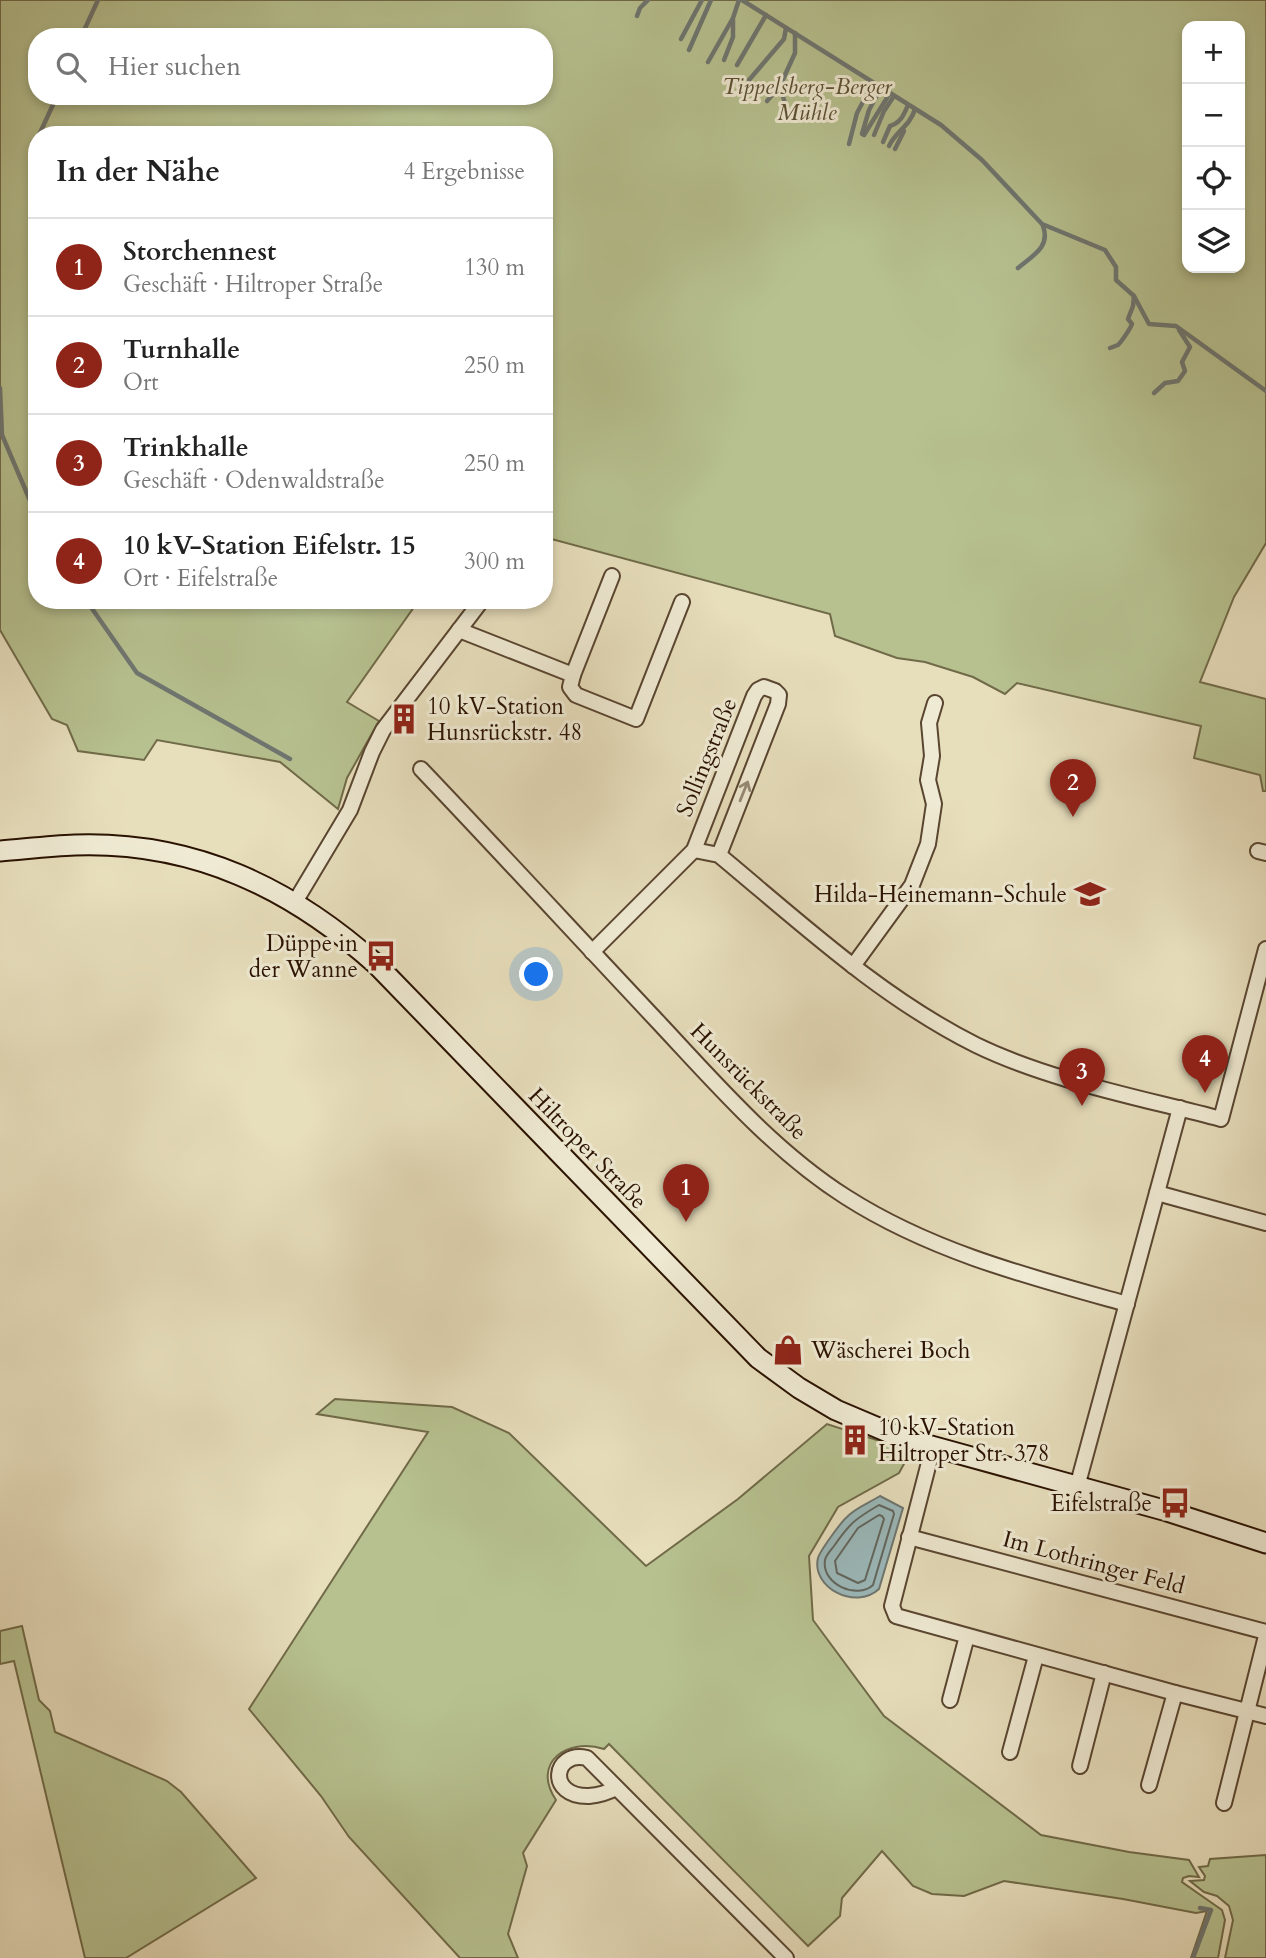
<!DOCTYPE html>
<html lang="de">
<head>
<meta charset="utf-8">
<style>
  body { margin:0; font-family:Cardo,serif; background:#f2f2f2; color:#222 }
  .controls { position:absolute; right:21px; top:21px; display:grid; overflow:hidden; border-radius:14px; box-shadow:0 4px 10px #0003 }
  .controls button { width:63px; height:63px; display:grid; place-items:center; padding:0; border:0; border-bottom:2px solid #e0e0e0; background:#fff; color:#222; font:35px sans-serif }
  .you { position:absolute; left:537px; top:975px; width:24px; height:24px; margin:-18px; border:5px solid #fff; border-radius:50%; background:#1a73e8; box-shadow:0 0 0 10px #1a73e833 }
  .badge { display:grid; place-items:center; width:46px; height:46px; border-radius:50%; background:#8f2418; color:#fff; font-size:23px; font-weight:700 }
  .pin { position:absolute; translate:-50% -58px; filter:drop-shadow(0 2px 4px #0008) }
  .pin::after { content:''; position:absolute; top:37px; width:24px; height:21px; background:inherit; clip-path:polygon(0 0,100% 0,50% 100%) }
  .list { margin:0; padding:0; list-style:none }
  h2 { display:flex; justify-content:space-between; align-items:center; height:91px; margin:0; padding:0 28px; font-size:30px }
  h2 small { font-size:23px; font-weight:400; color:#767676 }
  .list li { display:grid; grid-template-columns:46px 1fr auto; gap:21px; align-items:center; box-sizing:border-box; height:98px; padding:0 28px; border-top:2px solid #e0e0e0 }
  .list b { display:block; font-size:26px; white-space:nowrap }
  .list p { margin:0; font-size:23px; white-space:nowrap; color:#767676 }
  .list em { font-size:23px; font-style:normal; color:#767676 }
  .icon { flex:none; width:38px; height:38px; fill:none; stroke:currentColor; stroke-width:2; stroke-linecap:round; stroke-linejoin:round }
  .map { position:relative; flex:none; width:1266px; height:1958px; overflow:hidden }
  .search { position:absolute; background:#fff; box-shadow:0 4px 10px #0003; left:28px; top:28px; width:525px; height:77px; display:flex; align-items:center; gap:18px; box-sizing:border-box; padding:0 24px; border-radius:28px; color:#767676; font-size:26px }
  .panel { position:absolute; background:#fff; box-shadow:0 4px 10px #0003; left:28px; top:126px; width:525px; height:483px; border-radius:28px }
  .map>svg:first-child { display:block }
  .green { fill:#b7c190; stroke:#706a48; stroke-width:2; fill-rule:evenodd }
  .water { fill:#9bb9bb; stroke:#6e7671; stroke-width:2 }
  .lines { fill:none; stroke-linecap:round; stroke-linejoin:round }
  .shore { stroke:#62665e; stroke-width:2 }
  .stream { stroke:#6e7671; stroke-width:4.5 }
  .street-casing { stroke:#594530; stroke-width:18 }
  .secondary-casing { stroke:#2a1201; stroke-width:23 }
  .street { stroke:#efead3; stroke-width:14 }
  .secondary { stroke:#efead3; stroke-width:19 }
  .oneway { stroke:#968974 }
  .labels { text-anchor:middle; stroke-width:6; stroke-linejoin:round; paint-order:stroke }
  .park-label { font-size:23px; font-style:italic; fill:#5b4f33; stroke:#efead3 }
  .poi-label { font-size:23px; fill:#2a1201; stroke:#efead3; text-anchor:start }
  .street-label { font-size:23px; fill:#2a1201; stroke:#efead3 }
</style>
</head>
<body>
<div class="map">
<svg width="1266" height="1958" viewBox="0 0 1266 1958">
  <rect width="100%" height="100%" fill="#e7debc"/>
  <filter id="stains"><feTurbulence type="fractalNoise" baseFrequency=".00286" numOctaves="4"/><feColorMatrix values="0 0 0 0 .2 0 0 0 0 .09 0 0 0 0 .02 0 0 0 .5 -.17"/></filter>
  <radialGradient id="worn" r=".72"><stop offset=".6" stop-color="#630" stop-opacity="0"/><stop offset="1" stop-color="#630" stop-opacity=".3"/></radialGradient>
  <g class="green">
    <path d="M0 0H1266V543L1234 597 1200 682 1266 699V791H1263L1260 775 1194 758 1201 726 1017 683 1005 694 973 677 925 662 897 658 835 636 830 614 544 537V135H37V600H419L347 702 379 721 347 778 338 809 280 762 157 740 144 760 78 751 67 725 52 719 0 630ZM1187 26H1240V268H1187ZM37 37H544V96H37Z"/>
    <path d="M335 1399 452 1407 509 1433 646 1566 738 1499 827 1424 911 1451 899 1473 838 1507 809 1556 813 1620 884 1716 1041 1835 1129 1852 1189 1860 1199 1877 1189 1876 1183 1878 1182 1882 1222 1910 1225 1920 1218 1958H1191L1207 1911 1196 1913 1123 1899 1004 1881 964 1896 932 1894 913 1886 882 1851 842 1898 840 1916 808 1946 609 1744 604 1749C567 1737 531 1763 556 1800L523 1853 527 1866 508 1934 518 1958H460L349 1837 321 1796 249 1709 428 1432 317 1414Z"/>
    <polygon points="22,1626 39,1700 50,1711 55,1732 167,1781 181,1792 256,1878 126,1958 85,1958 14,1661 0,1664 0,1631"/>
    <polygon points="1266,1855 1266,1958 1225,1958 1233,1920 1229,1906 1217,1896 1204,1892 1190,1881 1204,1880 1205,1876 1199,1867 1208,1866 1210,1859"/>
  </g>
  <path class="water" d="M880 1496 903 1508 879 1589C855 1611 811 1587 818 1558 820 1551 841 1522 847 1517 855 1508 869 1503 880 1496Z"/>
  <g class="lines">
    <g class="shore">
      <path d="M879 1505 893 1511 894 1514 873 1585C857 1600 821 1584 825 1560 826 1555 831 1550 834 1546 850 1523 855 1519 879 1505Z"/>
      <polygon points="879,1515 882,1516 884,1519 865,1580 858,1583 837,1573 835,1561 858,1528"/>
    </g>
    <g class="stream">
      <polyline points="742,0 941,125 982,160 1042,224 1105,250 1116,267 1116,280 1134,296 1149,324 1176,326 1266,391"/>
      <polyline points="637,16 640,8 648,0"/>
      <polyline points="81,37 98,0"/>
      <polyline points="681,39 702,0"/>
      <polyline points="689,50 711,0"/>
      <polyline points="724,60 733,37 733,20"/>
      <polyline points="708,62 733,18 739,0"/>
      <polyline points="737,65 766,15"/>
      <polyline points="749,80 784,39 786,28"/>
      <polyline points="767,101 780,86"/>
      <polyline points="786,107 780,86 795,53 795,33"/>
      <polyline points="862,134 869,110 881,88"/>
      <polyline points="39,135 57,96"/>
      <polyline points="864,135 890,93"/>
      <polyline points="874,135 884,111 894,96"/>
      <path d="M883 142 890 126C901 123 904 114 908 105"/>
      <polyline points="849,144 857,113 873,83"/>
      <polyline points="34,146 37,140"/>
      <path d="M889 146C896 131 910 126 915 109"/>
      <polyline points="895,149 904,131"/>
      <path d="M1018 268C1032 256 1051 247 1043 226"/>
      <path d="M1110 348 1118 345C1122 341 1130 329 1132 324L1128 319 1133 306 1134 296"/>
      <polyline points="0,388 2,435 37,517"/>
      <polyline points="1154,393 1165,383 1178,381 1185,371 1182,362 1190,347 1179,330"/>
      <polyline points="86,600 137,673 290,759"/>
      <polyline points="1193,1958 1211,1910 1200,1908"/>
    </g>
    <g class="street-casing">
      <g id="street">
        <polyline points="459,630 573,675 570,687 576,695 636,719 682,602"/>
        <polyline points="573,675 612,576"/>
        <path d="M421 769C501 853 580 939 660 1024 717 1085 775 1152 846 1197 932 1252 1030 1277 1127 1304"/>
        <path d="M694 850 719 855C801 923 880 997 976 1045 1050 1081 1142 1098 1221 1119L1266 949"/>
        <polyline points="1258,851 1266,853"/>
        <polyline points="295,902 350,810 372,752 383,730 482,600"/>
        <polyline points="592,952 694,850 754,696 758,690 764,687 775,691 779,695 778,704 719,855"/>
        <polyline points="853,966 912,885 928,844 934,804 928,780 932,756 929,723 935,703"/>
        <polyline points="1157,1193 1266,1223"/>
        <polyline points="933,1447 892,1606 896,1616 1175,1693 1266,1716"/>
        <polyline points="1077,1487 1180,1108"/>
        <polyline points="909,1537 1266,1632"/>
        <polyline points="950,1700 967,1636"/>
        <polyline points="1010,1752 1036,1656"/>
        <polyline points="1080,1766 1104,1673"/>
        <polyline points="1149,1785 1175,1693"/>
        <path d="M616 1788C607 1793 600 1795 589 1796 546 1797 553 1750 587 1758L786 1958"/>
        <polyline points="1224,1803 1266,1636"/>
      </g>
    </g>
    <g class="secondary-casing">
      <path id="secondary" d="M0 851C25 849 50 846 75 845 194 841 291 888 377 965L758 1358 799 1388 836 1410 902 1438 1167 1511 1266 1543"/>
    </g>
    <use href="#street" class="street"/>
    <use href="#secondary" class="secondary"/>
  </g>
  <defs><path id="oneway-shaft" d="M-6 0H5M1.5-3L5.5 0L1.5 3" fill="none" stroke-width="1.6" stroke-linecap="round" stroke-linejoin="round" transform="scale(1.75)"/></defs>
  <use class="oneway" href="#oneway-shaft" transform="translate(744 791) rotate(-68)"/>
  <defs>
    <g id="building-bare" transform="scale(2.415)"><path d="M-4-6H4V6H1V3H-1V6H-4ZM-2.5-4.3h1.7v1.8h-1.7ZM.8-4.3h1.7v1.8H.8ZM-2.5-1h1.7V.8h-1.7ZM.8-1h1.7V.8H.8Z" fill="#8f2418" stroke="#efead3" stroke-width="2.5" paint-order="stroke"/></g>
    <g id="school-bare" transform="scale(2.415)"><path d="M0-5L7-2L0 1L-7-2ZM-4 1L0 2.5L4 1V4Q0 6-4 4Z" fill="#8f2418" stroke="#efead3" stroke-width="2.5" paint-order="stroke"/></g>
    <g id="bus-bare" transform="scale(2.415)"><path d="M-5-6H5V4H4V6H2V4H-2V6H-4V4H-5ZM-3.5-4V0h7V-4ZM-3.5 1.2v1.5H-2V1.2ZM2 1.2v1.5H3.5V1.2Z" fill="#8f2418" stroke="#efead3" stroke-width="2.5" paint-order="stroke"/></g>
    <g id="shop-bare" transform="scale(2.415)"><path d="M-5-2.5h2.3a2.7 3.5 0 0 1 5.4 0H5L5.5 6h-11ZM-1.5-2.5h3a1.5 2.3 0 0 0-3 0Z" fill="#8f2418" stroke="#efead3" stroke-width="2.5" paint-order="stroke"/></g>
  </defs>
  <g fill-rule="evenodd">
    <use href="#building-bare" x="404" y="719"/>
    <use href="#school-bare" x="1090" y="894"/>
    <use href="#bus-bare" x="381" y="956"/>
    <use href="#shop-bare" x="788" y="1350"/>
    <use href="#building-bare" x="855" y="1440"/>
    <use href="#bus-bare" x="1175" y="1503"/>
  </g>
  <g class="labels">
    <g class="park-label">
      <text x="807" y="94">Tippelsberg-Berger<tspan x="807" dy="26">Mühle</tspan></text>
    </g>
    <g class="poi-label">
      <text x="427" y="714">10 kV-Station<tspan x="427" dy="26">Hunsrückstr. 48</tspan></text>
      <text x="1067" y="902" text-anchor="end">Hilda-Heinemann-Schule</text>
      <text x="358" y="951" text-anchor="end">Düppe in<tspan x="358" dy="26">der Wanne</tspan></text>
      <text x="811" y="1358">Wäscherei Boch</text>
      <text x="878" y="1435">10 kV-Station<tspan x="878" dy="26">Hiltroper Str. 378</tspan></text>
      <text x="1152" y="1511" text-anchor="end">Eifelstraße</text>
    </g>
    <g class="street-label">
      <text transform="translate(706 757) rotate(-68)" y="8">Sollingstraße</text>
      <text transform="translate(749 1081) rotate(45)" y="8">Hunsrückstraße</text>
      <text transform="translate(588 1148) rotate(46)" y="8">Hiltroper Straße</text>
      <text transform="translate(1094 1562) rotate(15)" y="8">Im Lothringer Feld</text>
    </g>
  </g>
  <rect width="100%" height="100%" filter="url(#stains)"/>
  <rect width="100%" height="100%" fill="url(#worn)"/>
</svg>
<div class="controls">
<button>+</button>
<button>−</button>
<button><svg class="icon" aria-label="locate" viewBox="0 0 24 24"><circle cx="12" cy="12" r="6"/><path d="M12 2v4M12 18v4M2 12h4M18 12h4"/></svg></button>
<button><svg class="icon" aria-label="layers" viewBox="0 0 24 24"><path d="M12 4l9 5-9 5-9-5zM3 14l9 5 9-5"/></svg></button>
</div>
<div class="you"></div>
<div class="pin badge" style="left:686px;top:1222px">1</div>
<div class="pin badge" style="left:1073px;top:817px">2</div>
<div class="pin badge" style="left:1082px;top:1106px">3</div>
<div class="pin badge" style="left:1205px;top:1093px">4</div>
<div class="search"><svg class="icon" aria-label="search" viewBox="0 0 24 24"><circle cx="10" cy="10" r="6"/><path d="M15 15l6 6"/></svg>Hier suchen</div>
<section class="panel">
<h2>In der Nähe<small>4 Ergebnisse</small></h2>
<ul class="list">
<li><span class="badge">1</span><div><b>Storchennest</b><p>Geschäft · Hiltroper Straße</p></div><em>130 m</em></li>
<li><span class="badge">2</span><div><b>Turnhalle</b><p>Ort</p></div><em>250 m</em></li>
<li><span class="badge">3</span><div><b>Trinkhalle</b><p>Geschäft · Odenwaldstraße</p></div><em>250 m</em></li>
<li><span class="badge">4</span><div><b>10 kV-Station Eifelstr. 15</b><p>Ort · Eifelstraße</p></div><em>300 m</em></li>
</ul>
</section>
</div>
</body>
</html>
